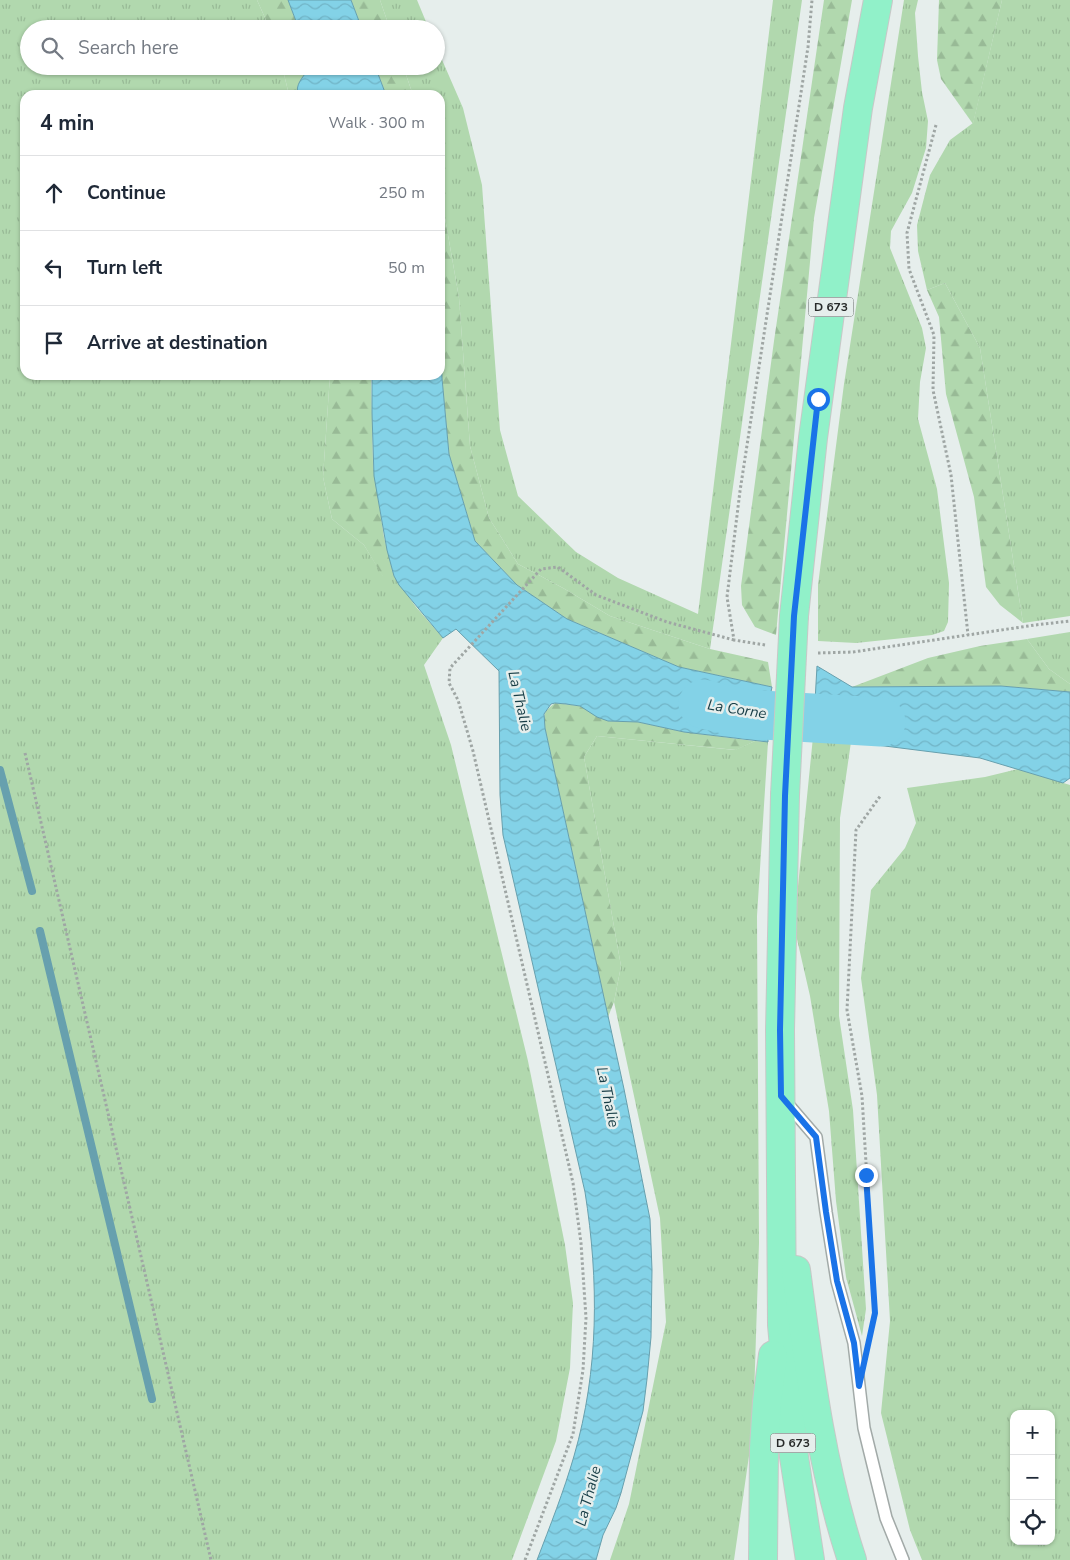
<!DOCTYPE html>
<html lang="en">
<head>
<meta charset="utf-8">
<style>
  body { margin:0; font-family:"Nunito Sans",sans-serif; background:#f6f6f7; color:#1f2937 }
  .controls { position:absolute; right:15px; bottom:15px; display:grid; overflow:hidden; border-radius:10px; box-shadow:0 1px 4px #0004 }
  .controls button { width:45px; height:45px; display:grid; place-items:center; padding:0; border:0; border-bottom:1px solid #e0e1e3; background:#fff; color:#1f2937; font:25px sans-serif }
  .stop { position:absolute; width:15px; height:15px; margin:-11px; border:4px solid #1a73e8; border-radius:50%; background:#fff }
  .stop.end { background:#1a73e8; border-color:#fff; box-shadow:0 1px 5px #0008 }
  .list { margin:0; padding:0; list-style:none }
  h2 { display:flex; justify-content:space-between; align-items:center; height:65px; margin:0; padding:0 20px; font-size:21px }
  h2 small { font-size:16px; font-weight:400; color:#747a83 }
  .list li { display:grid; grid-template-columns:32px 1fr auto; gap:15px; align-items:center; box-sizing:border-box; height:75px; padding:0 20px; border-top:1px solid #e0e1e3 }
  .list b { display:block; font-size:19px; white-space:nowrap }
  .list em { font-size:16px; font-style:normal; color:#747a83 }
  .icon { flex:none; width:28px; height:28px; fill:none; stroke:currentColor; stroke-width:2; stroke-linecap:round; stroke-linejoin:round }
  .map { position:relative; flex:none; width:1070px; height:1560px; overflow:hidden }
  .search { position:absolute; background:#fff; box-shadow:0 1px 4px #0004; left:20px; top:20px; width:425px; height:55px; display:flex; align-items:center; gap:12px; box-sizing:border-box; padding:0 18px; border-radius:28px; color:#747a83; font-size:19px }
  .panel { position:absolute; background:#fff; box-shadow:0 1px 4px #0004; left:20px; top:90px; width:425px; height:290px; border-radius:15px }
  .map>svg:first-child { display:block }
  .grass { fill:url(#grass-tufts); fill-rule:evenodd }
  .forest { fill:url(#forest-firs) }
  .water { fill:url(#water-waves); stroke:#67a0ae }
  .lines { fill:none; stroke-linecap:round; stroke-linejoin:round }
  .stream { stroke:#67a0ae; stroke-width:8 }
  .river { stroke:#83d2e7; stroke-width:49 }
  .service-casing { stroke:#a2aaa8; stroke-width:14 }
  .primary-casing { stroke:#c7c8c7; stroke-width:30 }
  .path { stroke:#9fa6a4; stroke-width:3; stroke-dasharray:2.5 2.5; stroke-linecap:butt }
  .service { stroke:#fff; stroke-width:11 }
  .primary { stroke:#91f1c9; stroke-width:28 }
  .primary-bridge-casing { stroke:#c7c8c7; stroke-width:30; stroke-linecap:butt }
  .primary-bridge { stroke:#91f1c9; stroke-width:28 }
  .route { stroke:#1a73e8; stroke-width:6 }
  .labels { text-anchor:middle; stroke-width:5; stroke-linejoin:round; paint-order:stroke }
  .shield { fill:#e6eeec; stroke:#606564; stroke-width:1 }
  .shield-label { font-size:12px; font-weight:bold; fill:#272a29 }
  .water-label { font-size:15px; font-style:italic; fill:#173d46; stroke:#e6eeec }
</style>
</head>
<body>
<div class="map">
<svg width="1070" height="1560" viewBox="0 0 1070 1560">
  <defs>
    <pattern id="grass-tufts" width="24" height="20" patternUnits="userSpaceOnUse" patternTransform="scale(1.25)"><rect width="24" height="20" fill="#b1d8ae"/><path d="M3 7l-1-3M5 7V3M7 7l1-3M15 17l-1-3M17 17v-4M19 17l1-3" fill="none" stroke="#98ba96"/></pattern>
    <pattern id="forest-firs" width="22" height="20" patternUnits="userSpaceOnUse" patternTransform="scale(1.25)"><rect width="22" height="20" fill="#b1d8ae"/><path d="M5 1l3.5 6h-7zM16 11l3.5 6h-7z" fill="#98ba96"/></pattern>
    <pattern id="water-waves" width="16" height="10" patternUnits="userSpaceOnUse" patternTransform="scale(1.25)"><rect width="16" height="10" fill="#83d2e7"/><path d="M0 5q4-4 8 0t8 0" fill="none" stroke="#71b4c6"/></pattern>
  </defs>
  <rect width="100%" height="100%" fill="#e6eeec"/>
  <g class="grass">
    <polygon points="0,0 257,0 270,29 29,29 29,66 282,66 289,95 25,95 25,375 330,375 323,477 332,519 364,545 383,576 394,576 416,607 443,638 424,665 451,745 528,1061 565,1245 573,1303 570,1368 556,1441 512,1560 0,1560"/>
    <polygon points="380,0 417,0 429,29 390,29"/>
    <polygon points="773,0 802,0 710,649 610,616 563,588 518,564 489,518 470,446 459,298 440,189 440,95 413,95 403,66 436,66 436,46 463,108 482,185 500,430 518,496 576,552 618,578 698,614"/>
    <polygon points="904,0 918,0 915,13 918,56 922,92 928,121 926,148 912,193 891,231 890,248 922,328 926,348 920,382 918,419 937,489 949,583 948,622 944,631 932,635 856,643 818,641 818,585 844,384"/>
    <polygon points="1002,0 1070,0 1070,616 1023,623 980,348 945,283 927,290 918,251 917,225 930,175 950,140 973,123"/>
    <polygon points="1070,632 1070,684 1049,669 1027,639"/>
    <polygon points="597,736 735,750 755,741 768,742 757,916 759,1243 753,1428 734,1560 610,1560 629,1504 666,1322 660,1218 614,1002 621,966 584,757"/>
    <polygon points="813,737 851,742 840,818 839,1016 853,1110 866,1309 862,1336 846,1277 836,1201 829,1111 810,996 794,926"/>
    <path d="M1018 769 1070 785V1560H922L910 1530 881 1413 890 1321 877 1095 861 978 871 890 905 848 916 823 907 788 985 777ZM1014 1414H1051V1541H1014Z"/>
  </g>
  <g class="forest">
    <polygon points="257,0 288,0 299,29 270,29"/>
    <polygon points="351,0 380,0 390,29 362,29"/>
    <polygon points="824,0 852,0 814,218 776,635 755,627 742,605 741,586 774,341"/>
    <polygon points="939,0 1002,0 973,124 941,79 937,60"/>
    <polygon points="282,66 308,66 308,70 298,95 289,95"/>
    <polygon points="375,66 403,66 413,95 386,95"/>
    <polygon points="440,189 459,298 470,446 489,518 518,564 563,588 610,616 710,649 768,662 772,687 679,667 567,619 517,585 475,541 449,454 442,378 440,315"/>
    <polygon points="945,283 980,348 1023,623 1000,605 986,587 974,497 946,394 939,317 927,290"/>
    <polygon points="330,375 371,375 373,464 384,537 394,576 383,577 364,545 332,519 323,477"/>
    <polygon points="1027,639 1049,669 1070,684 1070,692 1001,686 852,687 928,658 980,646"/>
    <path d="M555 703 580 706 608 721 638 722 684 732 755 741 736 750 597 736 584 757 621 966 614 1002 608 1017 545 728C543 713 544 712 555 703Z"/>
  </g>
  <g class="water">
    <polygon points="288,0 351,0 362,29 299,29"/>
    <path d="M308 66H375L386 95H298C295 85 302 78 308 70Z"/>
    <path d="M440 315 442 378 449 454 475 541 517 585 567 619 679 667 772 687 768 706V742L684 732 638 722 608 721 597 717 580 706 566 704 555 703 551 704 544 714 545 728 624 1089 650 1219 652 1270 651 1337 647 1379 643 1411 621 1493 616 1508 603 1535 596 1560H537C550 1526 564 1491 574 1456 599 1370 599 1281 585 1192L503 835 500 795 499 671 456 629 443 638 399 585 394 576 387 550 374 476 372 413V375H440Z"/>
    <polygon points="817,666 852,687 1001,686 1070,692 1070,778 1063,783 980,758 813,737"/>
  </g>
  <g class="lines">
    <g class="stream">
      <polyline points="0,770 32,891"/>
      <polyline points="40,931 152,1399"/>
    </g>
    <polyline class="river" points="703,704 745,714 881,722"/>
    <g class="service-casing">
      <polyline id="service" points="785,1101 816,1137 826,1212 837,1281 854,1343 864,1428 886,1518 903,1560"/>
    </g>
    <g class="primary-casing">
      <g id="primary">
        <polyline points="794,616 813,438 858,108 878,0"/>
        <polyline points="785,795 780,1030 782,1325 794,1457 810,1560"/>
        <path d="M796 1270C809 1367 821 1467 852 1560"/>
        <polyline points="763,1560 764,1448 767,1402 773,1355"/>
      </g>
    </g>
    <g class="path">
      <polyline points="936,125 907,233 909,269 934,335 933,390 951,475 968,635"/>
      <polyline points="765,645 734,640 727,597 740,491 808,47 812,0"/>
      <polyline points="818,653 853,652 1035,625 1070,621"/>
      <polyline points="25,753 211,1560"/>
      <polyline points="871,1329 875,1313 862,1096 847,1010 856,830 881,795"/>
      <polyline points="525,1560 573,1434 583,1370 586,1318 581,1243 573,1183 473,751 458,700 449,683 450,668 541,569 558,567 596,595 667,622 734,640"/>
    </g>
    <use href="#service" class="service"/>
    <use href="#primary" class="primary"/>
    <g class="primary-bridge-casing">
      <polyline id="primary-bridge" points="785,795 794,616"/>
    </g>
    <use href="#primary-bridge" class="primary-bridge"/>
  </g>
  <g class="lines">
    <polyline class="route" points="818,399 794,616 785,796 780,1030 781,1096 816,1137 826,1212 837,1281 854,1343 859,1386 875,1313 866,1175"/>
  </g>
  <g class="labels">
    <g class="shield">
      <rect x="808.5" y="297.5" width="45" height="19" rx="4"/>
      <rect x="770.5" y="1433.5" width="45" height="19" rx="4"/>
    </g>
    <g class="shield-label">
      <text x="831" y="311">D 673</text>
      <text x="793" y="1447">D 673</text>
    </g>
    <g class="water-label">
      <text transform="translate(520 701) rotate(77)" y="5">La Thalie</text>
      <text transform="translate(737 709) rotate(9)" y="5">La Corne</text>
      <text transform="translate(608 1097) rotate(78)" y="5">La Thalie</text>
      <text transform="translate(588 1496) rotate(-75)" y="5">La Thalie</text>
    </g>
  </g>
</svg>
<div class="controls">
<button>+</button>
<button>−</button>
<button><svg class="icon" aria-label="locate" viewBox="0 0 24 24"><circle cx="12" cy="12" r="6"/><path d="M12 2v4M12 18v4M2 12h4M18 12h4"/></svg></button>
</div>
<div class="stop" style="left:818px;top:399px"></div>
<div class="stop end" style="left:866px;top:1175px"></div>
<div class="search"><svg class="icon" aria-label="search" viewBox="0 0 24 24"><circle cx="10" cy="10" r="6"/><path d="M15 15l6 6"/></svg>Search here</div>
<section class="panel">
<h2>4 min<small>Walk · 300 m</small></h2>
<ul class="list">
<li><svg class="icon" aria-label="ahead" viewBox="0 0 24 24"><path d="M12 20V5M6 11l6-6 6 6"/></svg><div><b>Continue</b></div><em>250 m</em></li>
<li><svg class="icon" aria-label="left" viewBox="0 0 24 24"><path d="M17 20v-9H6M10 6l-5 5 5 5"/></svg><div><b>Turn left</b></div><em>50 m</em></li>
<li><svg class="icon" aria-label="arrive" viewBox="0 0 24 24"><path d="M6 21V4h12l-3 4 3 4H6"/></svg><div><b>Arrive at destination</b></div></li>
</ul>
</section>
</div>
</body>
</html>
